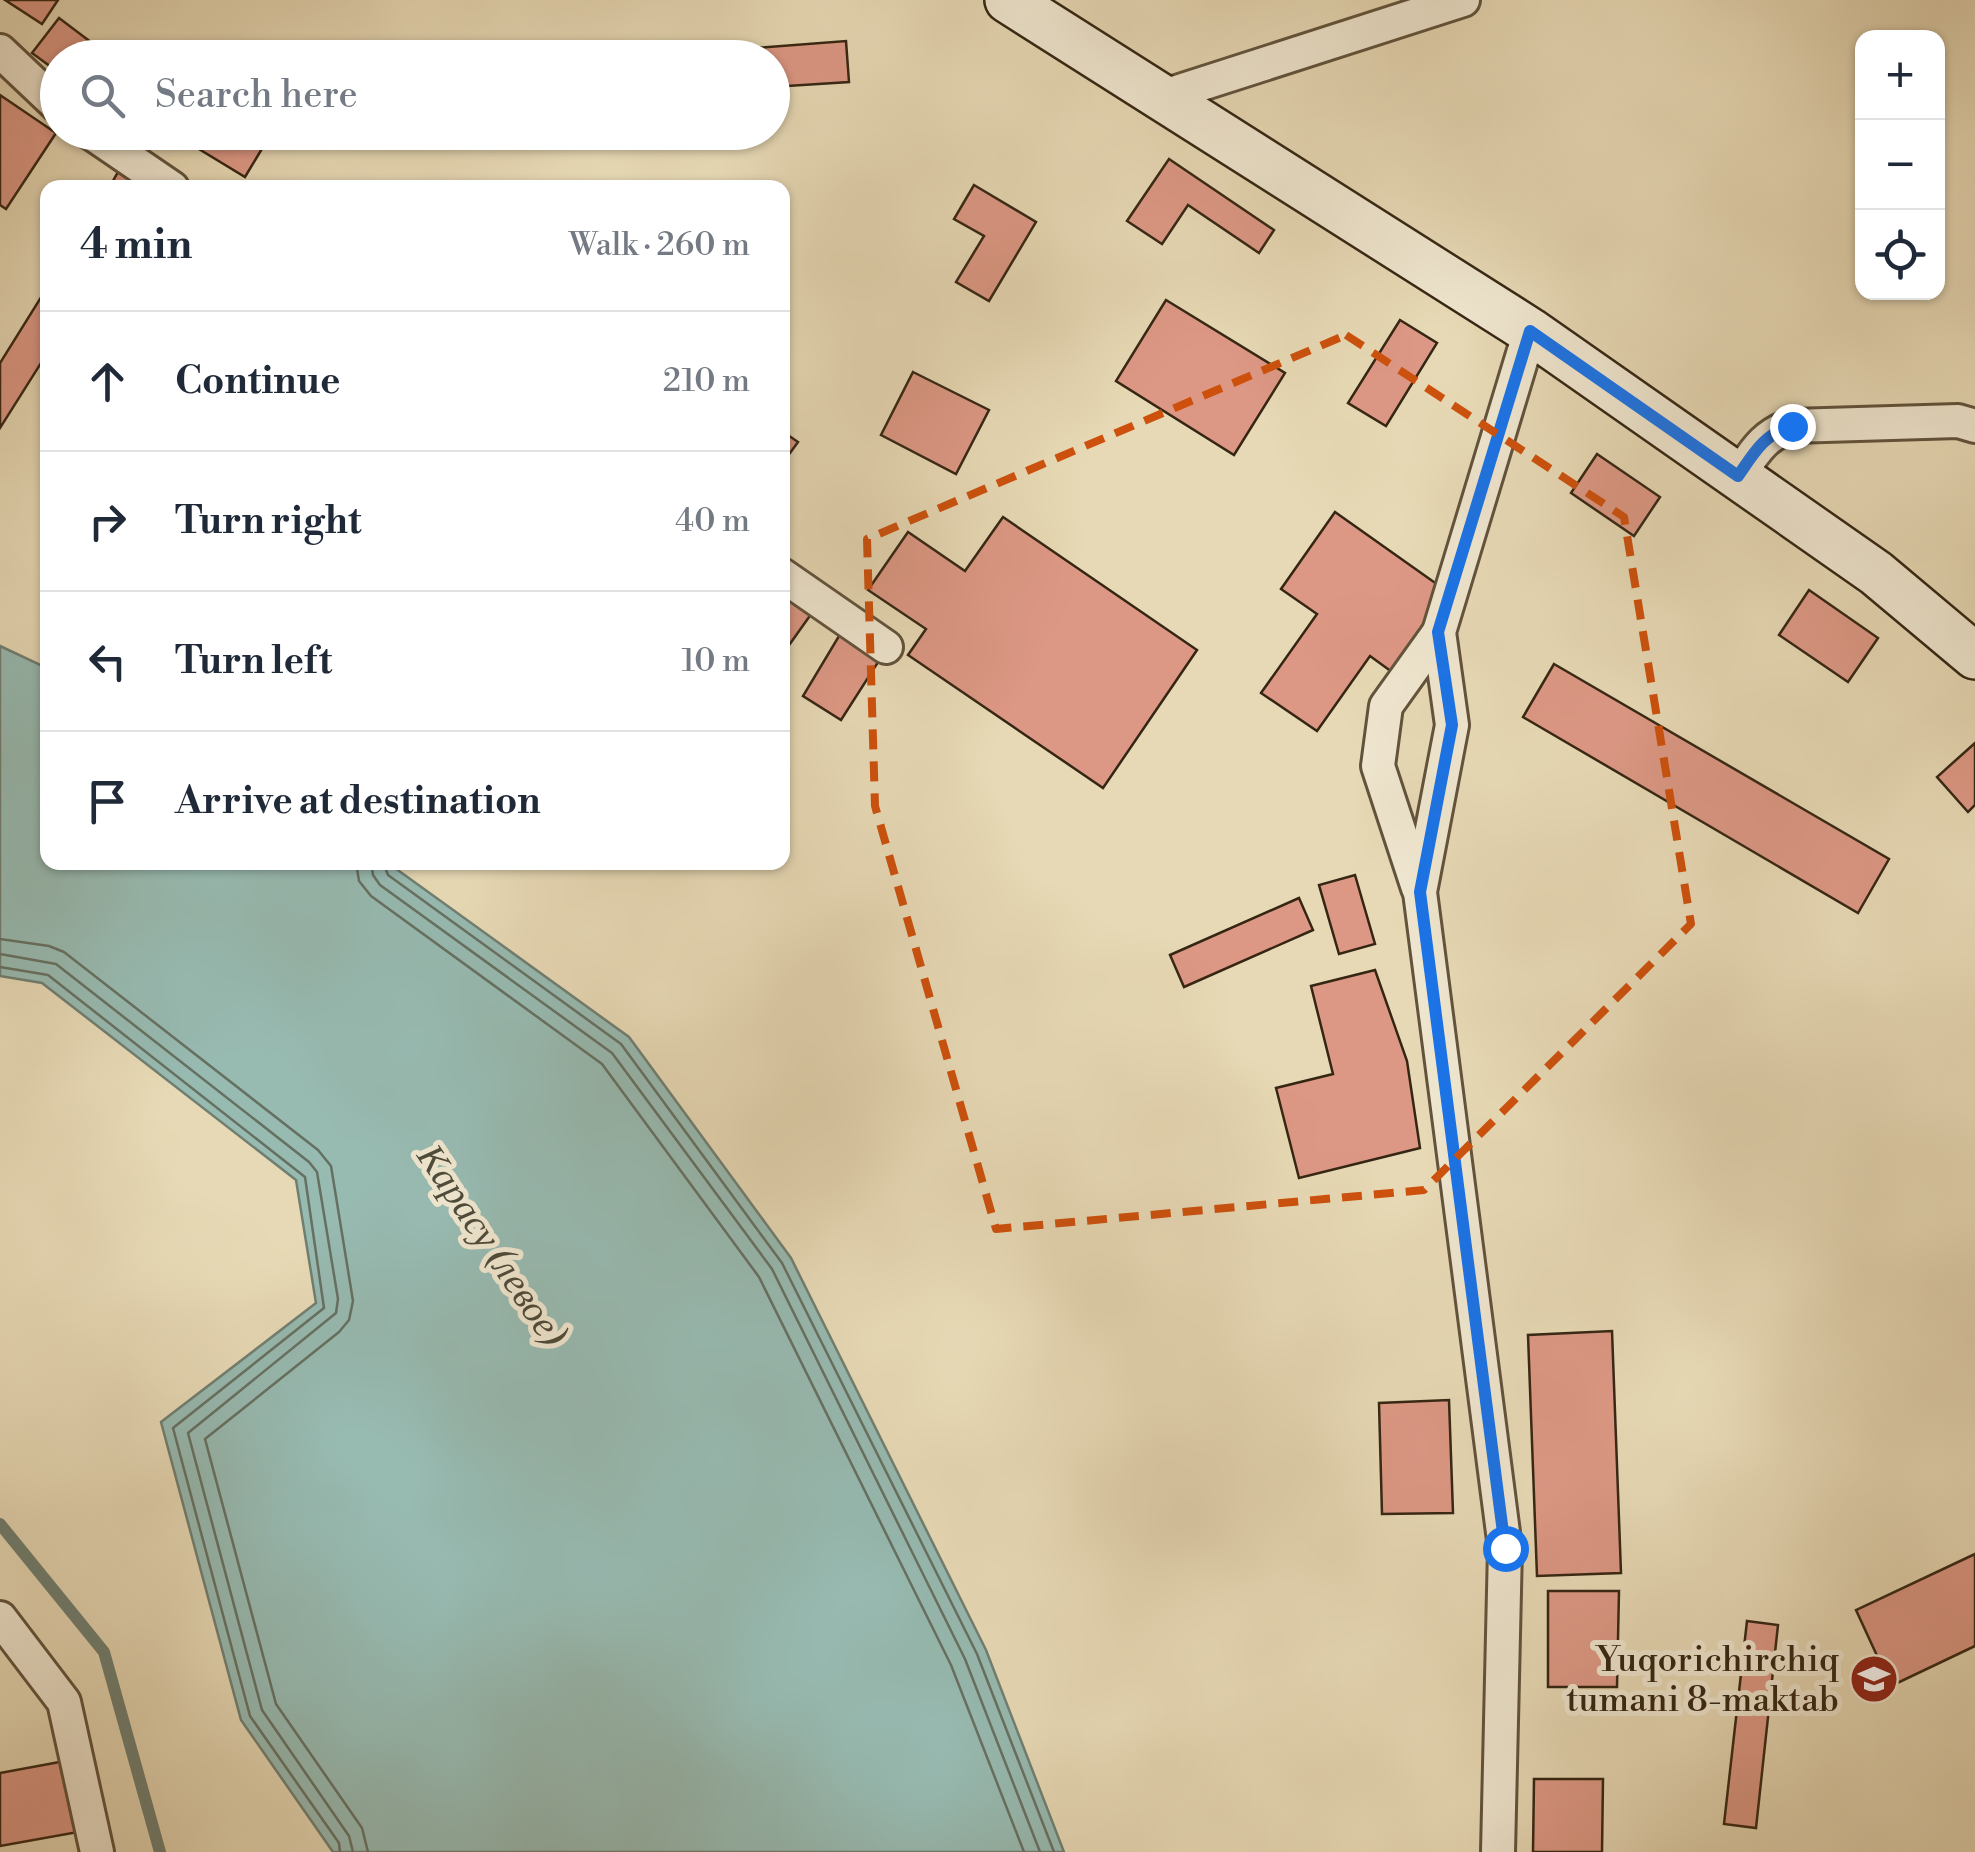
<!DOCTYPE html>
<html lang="en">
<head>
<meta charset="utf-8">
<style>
  body { margin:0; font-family:"Libre Bodoni",serif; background:#f6f6f7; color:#1f2937 }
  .controls { position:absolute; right:30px; top:30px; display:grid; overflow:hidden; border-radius:20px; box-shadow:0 2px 8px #0004 }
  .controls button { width:90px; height:90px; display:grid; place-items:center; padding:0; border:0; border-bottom:2px solid #e0e1e3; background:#fff; color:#1f2937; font:50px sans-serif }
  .stop { position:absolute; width:30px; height:30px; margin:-22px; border:8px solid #1a73e8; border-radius:50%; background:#fff }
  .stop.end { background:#1a73e8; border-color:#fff; box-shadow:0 2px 10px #0008 }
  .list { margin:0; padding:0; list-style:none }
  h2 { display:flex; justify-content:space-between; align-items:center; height:130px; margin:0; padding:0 40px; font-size:42px }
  h2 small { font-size:32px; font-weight:400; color:#747a83 }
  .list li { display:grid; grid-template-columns:65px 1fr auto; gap:30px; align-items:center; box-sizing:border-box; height:140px; padding:0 40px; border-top:2px solid #e0e1e3 }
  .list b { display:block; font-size:38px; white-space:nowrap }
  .list em { font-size:32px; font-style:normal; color:#747a83 }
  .icon { flex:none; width:55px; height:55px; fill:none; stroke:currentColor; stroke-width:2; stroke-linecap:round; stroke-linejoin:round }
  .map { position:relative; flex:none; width:1975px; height:1852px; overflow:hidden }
  .search { position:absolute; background:#fff; box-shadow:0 2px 8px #0004; left:40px; top:40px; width:750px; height:110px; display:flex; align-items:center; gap:25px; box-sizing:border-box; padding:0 35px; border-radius:55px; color:#747a83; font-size:38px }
  .panel { position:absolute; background:#fff; box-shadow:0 2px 8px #0004; left:40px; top:180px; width:750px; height:690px; border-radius:20px }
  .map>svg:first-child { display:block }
  .water { fill:#97bab1; stroke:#707f72; stroke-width:2.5 }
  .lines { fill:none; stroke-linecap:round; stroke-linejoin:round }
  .shore { stroke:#667062; stroke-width:2.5 }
  .stream { stroke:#707f72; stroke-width:12 }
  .building { fill:#dd9885; stroke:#352613; stroke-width:2.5 }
  .street-casing { stroke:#62533c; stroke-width:38 }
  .secondary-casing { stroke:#352613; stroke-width:50 }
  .street { stroke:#efe6cf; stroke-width:32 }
  .secondary { stroke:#efe6cf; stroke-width:45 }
  .route { stroke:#1a73e8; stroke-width:12 }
  .marked { fill:none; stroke:#cd510d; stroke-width:8; stroke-dasharray:20 12; stroke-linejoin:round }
  .labels { text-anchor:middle; stroke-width:10; stroke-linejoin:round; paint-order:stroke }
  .poi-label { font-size:35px; fill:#352613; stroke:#efe6cf; text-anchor:end }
  .water-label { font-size:38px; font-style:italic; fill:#4e4b3a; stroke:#efe6cf }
</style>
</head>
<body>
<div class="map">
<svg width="1975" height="1852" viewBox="0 0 1975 1852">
  <rect width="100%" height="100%" fill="#e7d9b5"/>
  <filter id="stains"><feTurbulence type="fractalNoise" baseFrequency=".002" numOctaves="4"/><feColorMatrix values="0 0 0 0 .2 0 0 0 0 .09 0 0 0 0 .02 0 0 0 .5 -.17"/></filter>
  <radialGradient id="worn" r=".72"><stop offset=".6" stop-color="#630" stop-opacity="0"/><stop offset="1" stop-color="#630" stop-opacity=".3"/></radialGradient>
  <polygon class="water" points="0,646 47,668 48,862 388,863 629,1037 791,1258 986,1650 1064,1852 333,1852 241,1720 161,1422 316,1303 296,1180 42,983 0,976"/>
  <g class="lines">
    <g class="shore">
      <polyline points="356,862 359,881 371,896 602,1064 759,1277 951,1665 1024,1852"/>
      <polyline points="371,862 373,875 380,885 612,1053 772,1269 965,1659 1040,1852"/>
      <polyline points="383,862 388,875 621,1044 782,1263 977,1654 1054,1852"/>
      <polyline points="0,939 49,946 64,952 318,1150 331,1166 353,1301 349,1320 339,1332 205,1439 276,1704 362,1828 368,1852"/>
      <polyline points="0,954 56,964 309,1162 317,1172 338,1299 336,1313 188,1433 262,1710 349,1836 353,1852"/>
      <polyline points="0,967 48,975 305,1177 324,1308 173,1428 250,1716 339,1843 340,1852"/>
    </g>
    <polyline class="stream" points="0,1524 104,1652 160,1852"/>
  </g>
  <g class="building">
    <polygon points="5,0 58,0 42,24"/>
    <polygon points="59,18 112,58 58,58 58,72 32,53"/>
    <polygon points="846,41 849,82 772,87 772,58 756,58 755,48"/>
    <polygon points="0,95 56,133 6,209 0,205"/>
    <polygon points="171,132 272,132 245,177"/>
    <polygon points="1169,159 1274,230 1259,253 1188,205 1162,244 1127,221"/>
    <polygon points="118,172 143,188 109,188"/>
    <polygon points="974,185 1036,222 989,301 956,282 984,236 954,219"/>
    <polygon points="48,286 48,352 0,428 0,363"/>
    <polygon points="1166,300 1285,373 1234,455 1116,381"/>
    <polygon points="1400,320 1437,343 1386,426 1348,403"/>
    <polygon points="913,372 989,410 956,474 881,435"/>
    <polygon points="782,431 798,442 782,464"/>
    <polygon points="1597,454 1660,497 1634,536 1571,493"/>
    <polygon points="1335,512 1448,592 1392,672 1370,656 1317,731 1261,693 1317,614 1281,589"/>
    <polygon points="1003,517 1197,650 1103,788 908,655 926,629 868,590 908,532 965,571"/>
    <polygon points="782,588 814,610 782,655"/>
    <polygon points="1809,590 1878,638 1848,682 1779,635"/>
    <polygon points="842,631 882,656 841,720 803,696"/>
    <polygon points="1554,664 1889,859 1858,913 1523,717"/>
    <polygon points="1975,743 1975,805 1968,812 1937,777"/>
    <polygon points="1355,875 1375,944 1339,954 1319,885"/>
    <polygon points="1299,898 1313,930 1184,987 1170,955"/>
    <polygon points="1375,970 1407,1061 1420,1148 1299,1178 1276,1088 1333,1074 1311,986"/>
    <polygon points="1612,1331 1621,1573 1537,1576 1528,1335"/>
    <polygon points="1449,1400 1453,1513 1382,1514 1379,1403"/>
    <polygon points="1975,1554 1975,1646 1891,1686 1856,1610"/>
    <polygon points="1548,1591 1619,1591 1617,1687 1548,1687"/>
    <polygon points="1747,1621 1778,1625 1756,1828 1724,1824"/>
    <polygon points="65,1761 78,1832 0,1846 0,1773"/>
    <polygon points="1534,1779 1603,1779 1602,1852 1533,1852"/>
  </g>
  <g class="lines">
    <g class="street-casing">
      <g id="street">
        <polyline points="0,51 58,106"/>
        <polyline points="1161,97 1463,0"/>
        <polyline points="90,132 172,188"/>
        <path d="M1738 476C1754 453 1764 434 1792 426L1958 421 1975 426"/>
        <polyline points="782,575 886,647"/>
        <polyline points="1418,888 1378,766 1386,706 1439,632"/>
        <polyline points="0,1618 64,1702 97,1852"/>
        <polyline points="1498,1852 1505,1548 1420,892 1452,725 1439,632 1530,331"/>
      </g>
    </g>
    <g class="secondary-casing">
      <polyline id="secondary" points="1008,0 1530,331 1876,573 1975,656"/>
    </g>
    <use href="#street" class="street"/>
    <use href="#secondary" class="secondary"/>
  </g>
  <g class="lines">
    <path class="route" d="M1505 1548 1420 892 1452 725 1438 632 1530 331 1738 476C1754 453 1764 434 1792 426"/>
  </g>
  <path class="marked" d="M1346 335 1624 517 1691 924 1424 1190 996 1229 875 806 867 539Z"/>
  <defs>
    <g id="school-disc" transform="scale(2.5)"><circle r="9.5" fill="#8f2418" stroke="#efe6cf"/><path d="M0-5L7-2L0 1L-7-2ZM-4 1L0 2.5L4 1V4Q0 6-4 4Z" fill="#fff"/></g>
  </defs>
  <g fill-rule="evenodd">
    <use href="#school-disc" x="1874" y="1679"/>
  </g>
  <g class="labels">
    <g class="poi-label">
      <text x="1839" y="1671">Yuqorichirchiq<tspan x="1839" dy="40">tumani 8-maktab</tspan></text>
    </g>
    <g class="water-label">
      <text transform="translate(492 1245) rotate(56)" y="13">Карасу (левое)</text>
    </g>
  </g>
  <rect width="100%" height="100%" filter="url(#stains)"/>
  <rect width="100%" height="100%" fill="url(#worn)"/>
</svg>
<div class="controls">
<button>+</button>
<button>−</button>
<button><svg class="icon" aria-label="locate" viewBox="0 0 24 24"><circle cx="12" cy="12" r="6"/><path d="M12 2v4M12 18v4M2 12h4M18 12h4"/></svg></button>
</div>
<div class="stop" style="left:1505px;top:1548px"></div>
<div class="stop end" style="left:1792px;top:426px"></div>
<div class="search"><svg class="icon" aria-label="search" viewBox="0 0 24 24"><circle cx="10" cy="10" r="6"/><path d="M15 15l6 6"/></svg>Search here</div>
<section class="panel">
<h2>4 min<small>Walk · 260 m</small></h2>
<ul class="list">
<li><svg class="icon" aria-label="ahead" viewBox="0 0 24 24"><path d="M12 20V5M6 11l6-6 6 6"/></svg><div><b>Continue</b></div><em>210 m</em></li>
<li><svg class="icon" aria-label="right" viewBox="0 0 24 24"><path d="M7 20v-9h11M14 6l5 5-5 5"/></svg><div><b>Turn right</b></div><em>40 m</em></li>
<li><svg class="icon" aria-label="left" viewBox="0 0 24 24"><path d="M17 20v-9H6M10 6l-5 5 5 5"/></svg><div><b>Turn left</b></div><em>10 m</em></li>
<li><svg class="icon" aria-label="arrive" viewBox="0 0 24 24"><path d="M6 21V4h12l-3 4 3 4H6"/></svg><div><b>Arrive at destination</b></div></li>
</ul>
</section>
</div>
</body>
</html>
